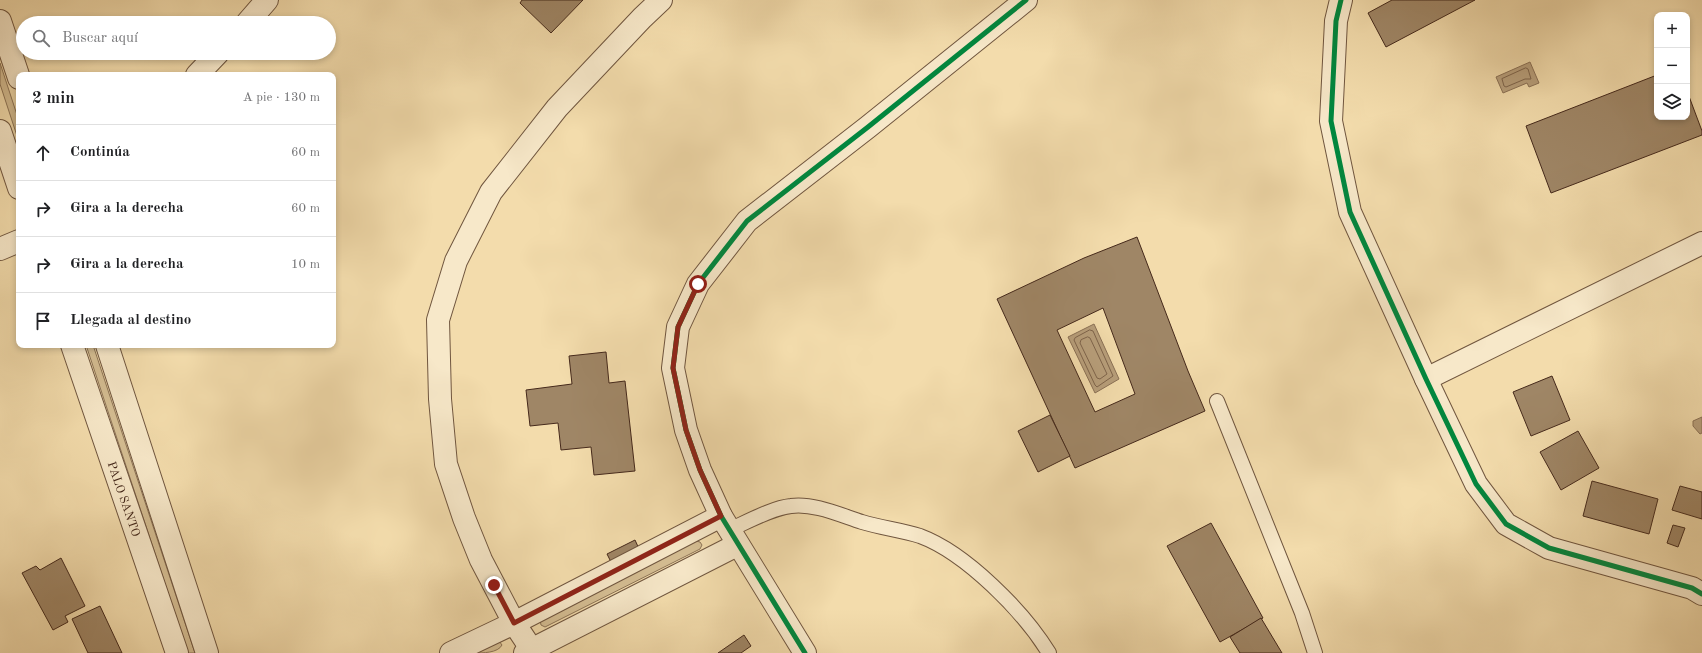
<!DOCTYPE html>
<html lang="es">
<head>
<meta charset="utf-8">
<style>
  body { margin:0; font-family:"Old Standard TT",serif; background:#f6f6f6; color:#202124 }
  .controls { position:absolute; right:12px; top:12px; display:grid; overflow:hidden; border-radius:8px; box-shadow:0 2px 6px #0003 }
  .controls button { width:36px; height:36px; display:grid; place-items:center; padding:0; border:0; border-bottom:1px solid #e0e0e0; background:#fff; color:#202124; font:20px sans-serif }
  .stop { position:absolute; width:12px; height:12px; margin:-9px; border:3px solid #8f2418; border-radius:50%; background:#fff }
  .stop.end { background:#8f2418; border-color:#fff; box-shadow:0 1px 4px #0008 }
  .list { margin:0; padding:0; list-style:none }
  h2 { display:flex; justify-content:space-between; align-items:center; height:52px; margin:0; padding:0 16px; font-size:17px }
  h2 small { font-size:13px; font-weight:400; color:#757577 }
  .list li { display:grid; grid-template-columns:26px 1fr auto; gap:12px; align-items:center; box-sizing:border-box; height:56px; padding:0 16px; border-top:1px solid #e0e0e0 }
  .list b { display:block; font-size:15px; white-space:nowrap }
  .list em { font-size:13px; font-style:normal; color:#757577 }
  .icon { flex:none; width:22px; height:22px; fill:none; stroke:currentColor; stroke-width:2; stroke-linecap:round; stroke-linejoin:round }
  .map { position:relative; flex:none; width:1702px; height:653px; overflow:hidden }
  .search { position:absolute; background:#fff; box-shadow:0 2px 6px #0003; left:16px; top:16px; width:320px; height:44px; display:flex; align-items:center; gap:10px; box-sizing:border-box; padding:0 14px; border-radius:22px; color:#757577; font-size:15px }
  .panel { position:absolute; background:#fff; box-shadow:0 2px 6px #0003; left:16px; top:72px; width:320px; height:276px; border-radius:8px }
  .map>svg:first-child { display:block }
  .green { fill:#d5be93; stroke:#8d7457 }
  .water { fill:#b89f7b; stroke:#8a7055 }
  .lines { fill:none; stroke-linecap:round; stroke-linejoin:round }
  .shore { stroke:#7e644b; stroke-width:1 }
  .building { fill:#9f8666; stroke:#45291b; fill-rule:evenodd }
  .service-casing { stroke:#70563f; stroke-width:16 }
  .minor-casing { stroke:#70563f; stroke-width:24 }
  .tertiary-casing { stroke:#70563f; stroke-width:24 }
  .service { stroke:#f7e8c9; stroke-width:14 }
  .minor { stroke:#f7e8c9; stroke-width:22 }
  .tertiary { stroke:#f7e8c9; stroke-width:22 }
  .cycleway-casing { stroke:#f7e8c9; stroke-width:8 }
  .cycleway { stroke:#00873e; stroke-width:5 }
  .route { stroke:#8f2418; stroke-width:5 }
  .labels { text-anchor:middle; stroke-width:3; stroke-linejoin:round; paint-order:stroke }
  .street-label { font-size:12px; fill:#45291b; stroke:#f7e8c9 }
</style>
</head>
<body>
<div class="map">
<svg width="1702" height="653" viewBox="0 0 1702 653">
  <rect width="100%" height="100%" fill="#f3dcac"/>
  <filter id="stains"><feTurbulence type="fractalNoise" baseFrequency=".005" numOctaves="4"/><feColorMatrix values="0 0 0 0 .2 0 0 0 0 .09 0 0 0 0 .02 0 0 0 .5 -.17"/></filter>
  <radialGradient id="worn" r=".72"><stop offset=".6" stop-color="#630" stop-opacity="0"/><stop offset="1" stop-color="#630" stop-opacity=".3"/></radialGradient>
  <g class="green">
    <polygon points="0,63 19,121 19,142 0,84"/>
    <polygon points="86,345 93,345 195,653 188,653"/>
    <polygon points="696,541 700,542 702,545 700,549 545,627 541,625 540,620"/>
    <path d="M499 641 502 645C498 653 483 653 473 653Z"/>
  </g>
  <g class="water">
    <polygon points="1530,62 1539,83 1529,87 1527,83 1503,93 1496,77"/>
    <polygon points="1094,324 1119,379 1095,393 1068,337"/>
    <polygon points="1702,417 1702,433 1700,434 1693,426 1693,421"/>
  </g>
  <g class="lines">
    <g class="shore">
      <polygon points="1526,68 1528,69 1531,79 1525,79 1506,87 1504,86 1502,79"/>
      <polygon points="1090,330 1093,331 1113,376 1097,387 1095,385 1074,340 1075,338"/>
      <polygon points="1088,337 1090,338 1107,374 1100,379 1097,378 1080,343 1081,340"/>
    </g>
  </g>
  <g class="building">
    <polygon points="522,0 583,0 551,33 520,3"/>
    <polygon points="1392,0 1475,0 1386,47 1368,13"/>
    <polygon points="1657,75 1657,117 1687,117 1687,91 1702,131 1702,135 1551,193 1526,126"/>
    <path d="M1137 237 1188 371 1205 411 1075 468 997 299 1084 258ZM1103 308 1135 394 1095 412 1057 330Z"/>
    <polygon points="606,352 609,383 625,381 635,471 594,475 591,447 561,450 558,423 530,426 526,390 572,384 569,356"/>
    <polygon points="1552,376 1570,420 1531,436 1513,392"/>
    <polygon points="1050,415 1070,456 1038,472 1018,431"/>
    <polygon points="1578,431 1599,468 1561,490 1540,452"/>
    <polygon points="1592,481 1658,499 1649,534 1583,516"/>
    <polygon points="1680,486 1702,492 1702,519 1672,510"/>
    <polygon points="1211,523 1263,618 1220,642 1167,546"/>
    <polygon points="1673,525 1685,528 1678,547 1667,543"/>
    <polygon points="635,540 640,551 613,566 607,554"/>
    <polygon points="61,558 85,606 65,616 68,622 53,630 22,573 36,566 40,570"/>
    <polygon points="100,606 122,653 88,653 72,619"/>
    <polygon points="1261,618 1282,653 1240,653 1230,637"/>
    <polygon points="744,635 751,646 741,653 718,653"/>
  </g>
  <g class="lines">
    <g class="service-casing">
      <g id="service">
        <polyline points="1217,401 1302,613 1315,653"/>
        <path d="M729 530C747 522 772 508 791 506 814 503 840 515 862 522 881 528 902 530 920 536 966 553 1024 612 1049 653"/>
      </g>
    </g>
    <g class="minor-casing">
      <g id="minor">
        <polyline points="1341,0 1336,21 1331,121 1350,212 1426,379 1476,484 1506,524 1549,548 1692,588 1702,594"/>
        <polyline points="247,23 267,0"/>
        <polyline points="197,75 218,53"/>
        <polyline points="1426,379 1702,243"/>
        <polyline points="534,653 514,623 481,560 464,518 446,464 440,399 438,320 456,261 491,192 557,108 642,18 661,0"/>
        <polyline points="805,653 721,516 700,470 686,430 673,368 678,327 698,284 747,221 868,127 1026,0"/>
      </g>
    </g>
    <g class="tertiary-casing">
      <g id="tertiary">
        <polyline points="0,21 19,78"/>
        <polyline points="0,131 19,188"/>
        <polyline points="0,249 19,241"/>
        <polyline points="72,345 177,653"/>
        <polyline points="107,345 207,653"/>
        <polyline points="451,653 514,623 721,516"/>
        <polyline points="525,653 737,545"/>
      </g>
    </g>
    <use href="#service" class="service"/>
    <use href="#minor" class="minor"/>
    <use href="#tertiary" class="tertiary"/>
    <g class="cycleway-casing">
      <g id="cycleway">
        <polyline points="1341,0 1336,21 1331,121 1350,212 1426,379 1476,484 1506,524 1549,548 1692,588 1702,594"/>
        <polyline points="805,653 721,516 700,470 686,430 673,368 678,327 698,284 747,221 868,127 1026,0"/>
      </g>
    </g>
    <use href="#cycleway" class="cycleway"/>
  </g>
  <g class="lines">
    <polyline class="route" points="494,585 514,623 721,516 700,470 686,430 673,368 678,327 698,284"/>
  </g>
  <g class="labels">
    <g class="street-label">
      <text transform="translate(124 499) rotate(71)" y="4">PALO SANTO</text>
    </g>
  </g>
  <rect width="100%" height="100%" filter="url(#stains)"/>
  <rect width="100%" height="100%" fill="url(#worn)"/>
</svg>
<div class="controls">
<button>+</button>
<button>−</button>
<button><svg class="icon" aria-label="layers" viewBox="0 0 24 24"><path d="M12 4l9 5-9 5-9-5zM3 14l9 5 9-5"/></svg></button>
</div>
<div class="stop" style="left:698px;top:284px"></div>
<div class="stop end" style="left:494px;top:585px"></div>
<div class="search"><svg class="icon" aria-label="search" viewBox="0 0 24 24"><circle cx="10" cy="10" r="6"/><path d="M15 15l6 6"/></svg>Buscar aquí</div>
<section class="panel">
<h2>2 min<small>A pie · 130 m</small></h2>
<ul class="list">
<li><svg class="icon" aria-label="ahead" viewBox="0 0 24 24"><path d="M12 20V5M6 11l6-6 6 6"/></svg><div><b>Continúa</b></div><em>60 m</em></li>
<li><svg class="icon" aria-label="right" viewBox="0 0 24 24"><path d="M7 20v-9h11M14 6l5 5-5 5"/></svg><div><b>Gira a la derecha</b></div><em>60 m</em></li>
<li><svg class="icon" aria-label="right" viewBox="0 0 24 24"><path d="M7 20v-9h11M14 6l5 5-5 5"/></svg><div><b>Gira a la derecha</b></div><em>10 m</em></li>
<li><svg class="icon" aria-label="arrive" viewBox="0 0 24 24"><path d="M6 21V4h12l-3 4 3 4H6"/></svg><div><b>Llegada al destino</b></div></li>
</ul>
</section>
</div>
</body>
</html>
